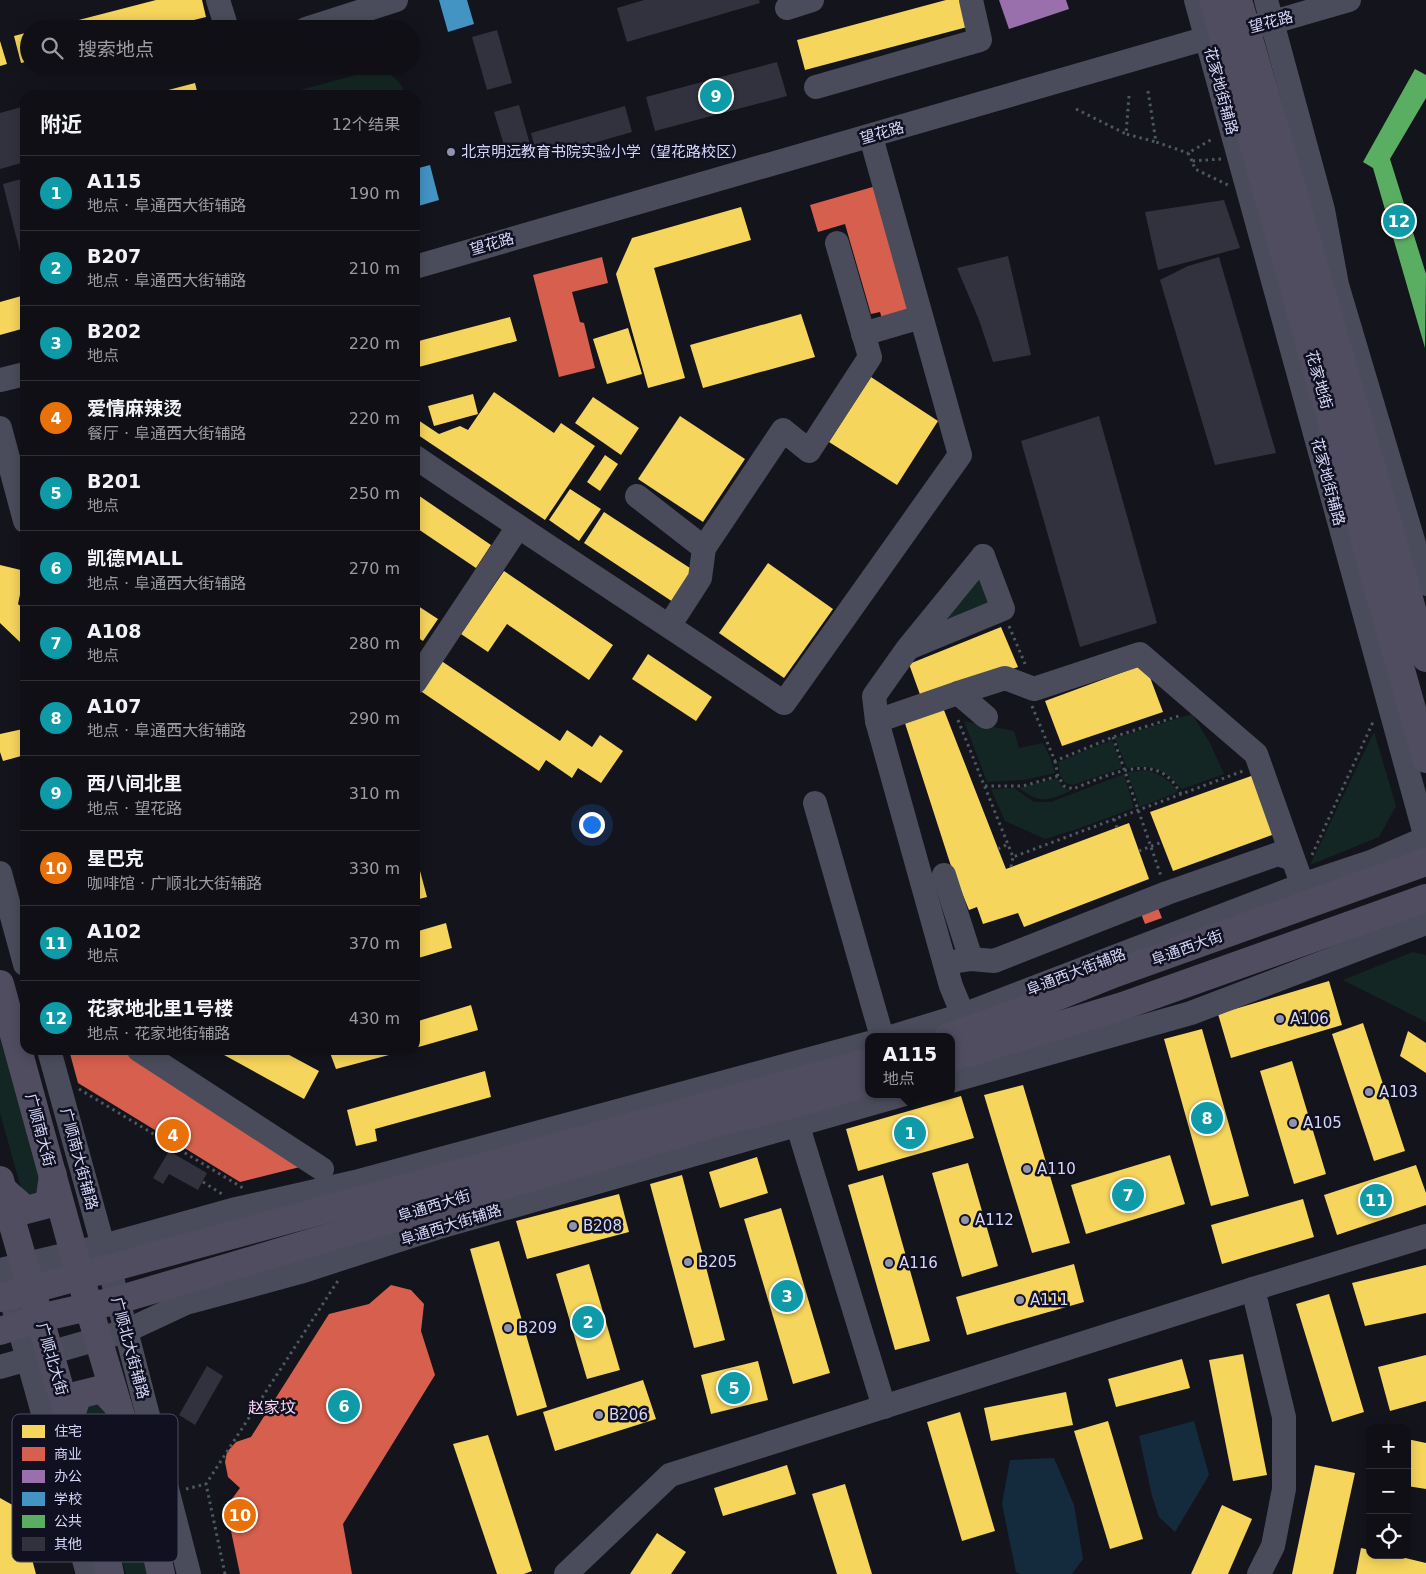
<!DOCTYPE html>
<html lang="zh">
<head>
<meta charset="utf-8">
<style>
  body { margin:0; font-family:"DejaVu Sans","Noto Sans SC",sans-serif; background:#18181e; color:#f1f3f6 }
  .controls { position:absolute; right:15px; bottom:15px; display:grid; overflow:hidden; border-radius:10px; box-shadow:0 2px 12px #0003 }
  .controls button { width:45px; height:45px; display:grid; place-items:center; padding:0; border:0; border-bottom:1px solid #2f2f34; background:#0f0f15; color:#f1f3f6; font:25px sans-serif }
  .you { position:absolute; left:591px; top:824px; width:18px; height:18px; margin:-12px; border:4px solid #fff; border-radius:50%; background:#1a73e8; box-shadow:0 0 0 8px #1a73e833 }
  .badge { display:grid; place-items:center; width:32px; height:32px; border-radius:50%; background:#9193ac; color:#fff; font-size:16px; font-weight:700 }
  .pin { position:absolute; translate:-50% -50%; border:2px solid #fff; box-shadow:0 1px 5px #0006 }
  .popup { position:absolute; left:865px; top:1033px; width:90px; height:65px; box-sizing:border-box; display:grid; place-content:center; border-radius:10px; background:#0f0f15; filter:drop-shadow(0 1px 4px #0005); font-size:16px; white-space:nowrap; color:#9b9ca0 }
  .popup b { font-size:19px; color:#f1f3f6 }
  .popup::after { content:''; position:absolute; left:50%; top:100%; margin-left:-10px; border:10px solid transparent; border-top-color:#0f0f15 }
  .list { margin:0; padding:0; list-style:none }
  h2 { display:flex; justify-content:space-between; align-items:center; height:65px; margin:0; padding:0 20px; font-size:21px }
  h2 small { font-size:16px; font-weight:400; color:#9b9ca0 }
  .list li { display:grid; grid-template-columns:32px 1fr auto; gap:15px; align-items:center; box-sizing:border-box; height:75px; padding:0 20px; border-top:1px solid #2f2f34 }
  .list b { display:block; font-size:19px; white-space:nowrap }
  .list p { margin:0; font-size:16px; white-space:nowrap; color:#9b9ca0 }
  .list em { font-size:16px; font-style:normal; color:#9b9ca0 }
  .icon { flex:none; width:28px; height:28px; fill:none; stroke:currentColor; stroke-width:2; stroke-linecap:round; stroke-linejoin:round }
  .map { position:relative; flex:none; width:1426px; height:1574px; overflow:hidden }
  .search { position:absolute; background:#0f0f15; box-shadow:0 2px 12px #0003; left:20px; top:20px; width:400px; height:55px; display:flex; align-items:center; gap:12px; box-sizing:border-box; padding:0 18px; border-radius:28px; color:#9b9ca0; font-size:19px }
  .panel { position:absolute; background:#0f0f15; box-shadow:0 2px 12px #0003; left:20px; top:90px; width:400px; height:965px; border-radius:15px }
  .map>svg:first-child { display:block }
  .green { fill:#142623 }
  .water { fill:#142b3d }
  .homes { fill:#f6d55c }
  .shops { fill:#d6604d }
  .offices { fill:#9970ab }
  .schools { fill:#4393c3 }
  .public { fill:#5aae61 }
  .building { fill:#32323e }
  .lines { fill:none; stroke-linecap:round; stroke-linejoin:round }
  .path { stroke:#4b5960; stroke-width:3; stroke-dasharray:2.5 4; stroke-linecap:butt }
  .minor { stroke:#4a4c5b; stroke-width:24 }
  .major { stroke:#504d61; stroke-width:28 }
  .poi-dot { fill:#9193ac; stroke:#101020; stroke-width:2 }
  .labels { text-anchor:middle; stroke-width:5; stroke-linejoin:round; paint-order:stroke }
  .street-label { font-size:15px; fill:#d5d7f9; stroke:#101020 }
  .poi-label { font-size:15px; fill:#d5d7f9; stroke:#101020; text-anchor:start }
  .neighbourhood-label { font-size:16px; fill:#f9d7f3; stroke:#101020 }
  .key { fill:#101020; stroke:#4b4c61; stroke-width:1 }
  .key-label { font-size:14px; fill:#d5d7f9 }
</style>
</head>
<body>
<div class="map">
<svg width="1426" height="1574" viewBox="0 0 1426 1574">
  <rect width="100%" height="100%" fill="#14141c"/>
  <g class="green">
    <path d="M374 70C391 73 400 79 406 95H282Z"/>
    <polygon points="981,565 997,606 923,638"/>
    <path d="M1192 714 1211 745 1224 774 1182 789C1163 769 1154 764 1127 768L1115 738Z"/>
    <polygon points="964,721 1014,731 1019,748 1043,743 1050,757 1055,773 1024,780 987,782"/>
    <polygon points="1374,732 1396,806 1379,837 1310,865"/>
    <polygon points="1112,740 1122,768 1073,785 1065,783 1060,774 1058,762"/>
    <path d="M1146 770C1161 774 1169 780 1178 792L1140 807 1127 772Z"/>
    <polygon points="1124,774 1134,808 1077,829 1045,839 1005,821 991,789 1014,788 1034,802 1051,802"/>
    <path d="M1057 778 1062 787 1071 791C1046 801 1041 804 1019 788Z"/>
    <polygon points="1413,952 1426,955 1426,1022 1343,980"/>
    <polygon points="0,1028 45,1188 41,1197 23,1195 0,1113"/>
    <polygon points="105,1402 141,1531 151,1574 126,1574 80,1408"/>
  </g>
  <g class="water">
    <polygon points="1194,1421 1209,1475 1175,1532 1159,1517 1152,1496 1139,1436"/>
    <polygon points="1054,1458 1074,1505 1083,1559 1072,1574 1020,1574 1016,1572 1002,1504 1010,1460"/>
  </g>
  <g class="homes">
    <polygon points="156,0 202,0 206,17 158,29 44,29"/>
    <polygon points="946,0 964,0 971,26 805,70 797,40"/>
    <polygon points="29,32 29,61 21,63 14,36"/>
    <polygon points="0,41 7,64 0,66"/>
    <polygon points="195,83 198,95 153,95 153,94"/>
    <polygon points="741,207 751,240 654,268 685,378 648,388 616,274 632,238"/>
    <polygon points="25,295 25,328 0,335 0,302"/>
    <polygon points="801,314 815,357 703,388 690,345"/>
    <polygon points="510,317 517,341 415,368 415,342"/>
    <polygon points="628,328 642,374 607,384 593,339"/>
    <polygon points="871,377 938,421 897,485 829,442"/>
    <polygon points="494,392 554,433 561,423 595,446 545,520 415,433 415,418 439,434 460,426 468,430"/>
    <polygon points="473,394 478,414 434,426 428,406"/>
    <polygon points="593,397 639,428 621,455 575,423"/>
    <polygon points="680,416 745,459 703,522 638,479"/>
    <polygon points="605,455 618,464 600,491 587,482"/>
    <polygon points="570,489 601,509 579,541 549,520"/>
    <polygon points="415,493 491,545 476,568 415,527"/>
    <polygon points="604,512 693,570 673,602 584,543"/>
    <polygon points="768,563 833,609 784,678 719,633"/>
    <polygon points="0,565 25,571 18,604 25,610 25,638 21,643 0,623"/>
    <polygon points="504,571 613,645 589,680 507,624 488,652 461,634"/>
    <polygon points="415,604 438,619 423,641 415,636"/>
    <polygon points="1001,627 1018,667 922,700 909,664"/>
    <polygon points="648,654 712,697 696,721 632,679"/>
    <polygon points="440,660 560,741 567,730 592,747 600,735 623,751 601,783 578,768 572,778 546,760 539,771 419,690"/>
    <polygon points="1145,664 1163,712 1062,746 1045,701"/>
    <polygon points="942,705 1006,869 1129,823 1149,879 1024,927 1018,913 983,924 977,907 969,910 950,863 903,717"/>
    <polygon points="25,723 25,755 3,761 0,752 0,734 23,729"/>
    <polygon points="1254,775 1275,834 1173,871 1150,812"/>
    <polygon points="416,856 427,897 415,900 415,857"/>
    <polygon points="446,923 452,948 415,959 415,932"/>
    <polygon points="1329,981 1342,1025 1231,1058 1218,1014"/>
    <polygon points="471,1005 478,1030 415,1048 415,1022"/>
    <polygon points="1363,1023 1405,1151 1374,1161 1332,1034"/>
    <polygon points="1202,1029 1249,1196 1211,1206 1164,1039"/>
    <polygon points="1408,1031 1426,1043 1426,1073 1400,1056"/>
    <polygon points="215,1050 280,1050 319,1071 304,1099"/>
    <polygon points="329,1050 404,1050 404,1051 336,1069"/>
    <polygon points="1292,1061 1326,1174 1294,1184 1260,1071"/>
    <polygon points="485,1071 491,1097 375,1129 377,1141 356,1146 347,1110"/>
    <polygon points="1023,1085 1070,1243 1032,1253 984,1095"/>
    <polygon points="961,1096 974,1138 858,1171 846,1129"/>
    <polygon points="1170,1155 1185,1204 1086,1234 1071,1185"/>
    <polygon points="757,1157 768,1193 720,1208 709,1172"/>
    <polygon points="968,1163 998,1266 962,1277 932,1173"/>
    <polygon points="1416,1165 1426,1193 1426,1205 1337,1235 1324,1195"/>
    <polygon points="682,1175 725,1340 694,1348 650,1184"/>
    <polygon points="883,1175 930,1341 895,1350 848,1185"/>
    <polygon points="619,1194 629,1232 527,1259 516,1221"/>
    <polygon points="1303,1199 1314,1237 1222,1264 1211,1225"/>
    <polygon points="781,1208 830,1373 793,1384 744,1219"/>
    <polygon points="499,1241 547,1407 517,1416 470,1249"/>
    <polygon points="589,1264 620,1370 587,1379 556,1274"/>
    <polygon points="1074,1264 1084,1302 967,1335 956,1297"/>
    <polygon points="1426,1265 1426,1313 1365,1326 1352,1283"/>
    <polygon points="1329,1294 1364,1412 1332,1422 1296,1304"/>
    <polygon points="1243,1354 1267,1475 1233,1481 1209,1360"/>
    <polygon points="1426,1355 1426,1401 1390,1411 1378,1367"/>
    <polygon points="1182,1359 1190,1388 1116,1407 1108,1379"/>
    <polygon points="758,1361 768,1400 711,1414 701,1375"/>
    <polygon points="643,1380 656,1419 555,1451 543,1412"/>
    <polygon points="1066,1392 1073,1425 991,1441 984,1408"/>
    <polygon points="960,1412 995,1531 962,1541 927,1422"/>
    <polygon points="1108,1421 1143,1539 1110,1549 1074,1431"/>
    <polygon points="488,1435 532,1571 524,1574 497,1574 453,1444"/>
    <polygon points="1407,1439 1426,1443 1426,1489 1407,1486"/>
    <polygon points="787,1465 796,1494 723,1516 714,1488"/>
    <polygon points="1315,1465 1355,1473 1333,1574 1292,1574"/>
    <polygon points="845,1484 872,1574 837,1574 812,1494"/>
    <polygon points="0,1498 18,1508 36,1574 0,1574"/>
    <polygon points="1222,1505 1252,1519 1228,1574 1191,1574"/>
    <polygon points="657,1533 686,1552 671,1574 630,1574"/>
    <polygon points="1361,1548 1370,1550 1370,1555 1393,1555 1426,1563 1426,1574 1356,1574"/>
  </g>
  <g class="shops">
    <polygon points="876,186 912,314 883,322 880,312 871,314 845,224 818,232 810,205"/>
    <polygon points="602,257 608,283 572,292 580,322 584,323 595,368 559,377 533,275"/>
    <polygon points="1156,903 1162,918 1145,924 1140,911"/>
    <polygon points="69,1050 130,1050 308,1165 240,1182 78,1083"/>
    <polygon points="391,1285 411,1290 424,1304 421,1331 435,1375 343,1524 352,1574 240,1574 226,1507 240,1488 228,1477 225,1462 227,1452 236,1442 251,1437 329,1314 369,1304"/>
  </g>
  <polygon class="offices" points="999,0 1066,0 1069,9 1009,29"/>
  <g class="schools">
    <polygon points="439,0 467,0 474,24 448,32"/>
    <polygon points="430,165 439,200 415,207 415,169"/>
  </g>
  <polygon class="public" points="1415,69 1426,75 1426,98 1390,159 1426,274 1425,348 1373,168 1363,162"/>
  <g class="building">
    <polygon points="644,0 759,0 760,3 627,42 617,8"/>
    <polygon points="497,30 512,83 487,90 472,37"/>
    <polygon points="777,62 787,96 655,131 646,97"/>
    <polygon points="519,105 531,148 507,155 494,112"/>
    <polygon points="25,106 25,162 0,169 0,113"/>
    <polygon points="625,106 632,132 538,159 531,133"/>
    <polygon points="25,178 25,268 24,268 3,184"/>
    <polygon points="1224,200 1240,248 1158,270 1145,212"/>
    <polygon points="1008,256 1031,355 993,362 979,320 957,268"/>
    <polygon points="1219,257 1276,453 1215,465 1160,280 1188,266"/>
    <polygon points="1099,416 1157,623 1080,647 1021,441"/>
    <polygon points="169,1151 207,1173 198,1190 169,1174 163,1184 153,1178"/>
    <polygon points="207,1366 223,1376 195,1425 179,1415"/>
  </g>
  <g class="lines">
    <g class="path">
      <polyline points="1148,91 1156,142 1188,153"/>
      <polyline points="1129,96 1126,134 1156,142"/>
      <polyline points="1076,109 1126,134"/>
      <polyline points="1221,159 1192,161 1195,169 1228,185"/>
      <polyline points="1192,161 1188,153 1214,138"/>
      <polyline points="1009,626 1025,664"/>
      <polyline points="1032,706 1055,761 1113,737 1182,715"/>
      <polyline points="958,720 1013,857 1243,771"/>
      <polyline points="1113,737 1161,876"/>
      <path d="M1055 761 1058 776 1064 786 1073 789C1099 779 1145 755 1169 778 1174 782 1177 788 1181 794"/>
      <polyline points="985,786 1023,786 1058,776"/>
      <polyline points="1114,819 1117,828"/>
      <polyline points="998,849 1008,844"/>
      <polyline points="1139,851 1162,842"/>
      <polyline points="1312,855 1373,722"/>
      <polyline points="1011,867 1013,857"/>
      <polyline points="79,1089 243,1188"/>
      <polyline points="203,1182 222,1194"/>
      <polyline points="186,1489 206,1484"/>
      <polyline points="225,1574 206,1484 339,1279"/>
    </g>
    <g class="minor">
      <polyline points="218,0 227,29"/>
      <polyline points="1266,0 1323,210 1337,285 1426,584"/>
      <polyline points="787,8 812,0"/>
      <polyline points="306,29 396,0"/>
      <polyline points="816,87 980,40 971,0"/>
      <polyline points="415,267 1221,34 1273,22 1349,0"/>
      <polyline points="863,334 921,317"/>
      <polyline points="0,380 25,374"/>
      <polyline points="0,428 25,521"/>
      <path d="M415 457C537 540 661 620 784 703L960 455 871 137"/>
      <polyline points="637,496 704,548"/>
      <polyline points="669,626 700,578 704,548 783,430 809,451 870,357 837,243"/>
      <polyline points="911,647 1003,609 983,556"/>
      <polyline points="415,682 518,527"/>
      <polyline points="958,693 986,717"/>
      <polyline points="877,721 958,693 1005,678 1034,689 1140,654 1256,754 1307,898"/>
      <polyline points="815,803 882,1037"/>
      <polyline points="0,873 25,964"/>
      <polyline points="944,875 971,959"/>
      <polyline points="946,963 971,959 994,961 1167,893 1278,854 1293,859"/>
      <polyline points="963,1015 951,986 877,721 874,696 908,648 983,556"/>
      <polyline points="891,1037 963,1015 1302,885 1371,862 1426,838 1196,0"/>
      <polyline points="49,1050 118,1300 189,1574"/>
      <polyline points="139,1050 322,1169"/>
      <polyline points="951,1081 1191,1013 1426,923"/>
      <polyline points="793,1110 884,1407"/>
      <polyline points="0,1270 103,1246 232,1210 355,1182 869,1043"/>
      <polyline points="5,1277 88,1574"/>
      <polyline points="1253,1289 1284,1417 1284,1489 1273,1546 1259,1574"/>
      <polyline points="0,1367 126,1331 186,1303 300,1272 436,1228 905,1094"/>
      <polyline points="566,1574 670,1475 1253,1289 1426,1236"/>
    </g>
    <g class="major">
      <polyline points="1213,0 1426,759"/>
      <polyline points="1238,0 1426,658"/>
      <polyline points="0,984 89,1308 140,1480 161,1574"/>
      <polyline points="948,1037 1014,1014 1113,974 1426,862"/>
      <polyline points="951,1058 1123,1006 1426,898"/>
      <polyline points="0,1180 102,1535 110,1574"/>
      <polyline points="2,1189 26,1210 49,1204 53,1175"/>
      <polyline points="0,1298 869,1062"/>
      <polyline points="0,1331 40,1318 118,1300 718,1122 791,1105 869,1082"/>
      <polyline points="69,1420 78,1395 102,1389 118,1406"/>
    </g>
  </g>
  <g class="poi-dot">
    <circle cx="451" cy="152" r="5"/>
    <circle cx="1280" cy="1019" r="5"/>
    <circle cx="1369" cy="1092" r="5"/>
    <circle cx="1293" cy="1123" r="5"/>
    <circle cx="1027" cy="1169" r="5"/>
    <circle cx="965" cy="1220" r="5"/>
    <circle cx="573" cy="1226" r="5"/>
    <circle cx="688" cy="1262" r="5"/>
    <circle cx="889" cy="1263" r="5"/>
    <circle cx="1020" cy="1300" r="5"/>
    <circle cx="508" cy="1328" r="5"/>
    <circle cx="599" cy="1415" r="5"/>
  </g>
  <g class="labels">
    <g class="street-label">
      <text transform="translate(1271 22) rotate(-15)" y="5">望花路</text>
      <text transform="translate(1221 91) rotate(75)" y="5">花家地街辅路</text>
      <text transform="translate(882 133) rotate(-16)" y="5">望花路</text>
      <text transform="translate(492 244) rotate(-16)" y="5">望花路</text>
      <text transform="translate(1319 380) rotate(74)" y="5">花家地街</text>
      <text transform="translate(1328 482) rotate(75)" y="5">花家地街辅路</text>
      <text transform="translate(1187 948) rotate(-20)" y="5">阜通西大街</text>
      <text transform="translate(1076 972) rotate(-21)" y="5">阜通西大街辅路</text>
      <text transform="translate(40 1130) rotate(75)" y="5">广顺南大街</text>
      <text transform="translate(79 1159) rotate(75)" y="5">广顺南大街辅路</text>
      <text transform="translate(434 1206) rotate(-17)" y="5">阜通西大街</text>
      <text transform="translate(451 1225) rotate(-17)" y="5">阜通西大街辅路</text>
      <text transform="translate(130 1348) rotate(75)" y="5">广顺北大街辅路</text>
      <text transform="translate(52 1359) rotate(74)" y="5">广顺北大街</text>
    </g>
    <g class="poi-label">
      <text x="461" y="157">北京明远教育书院实验小学（望花路校区）</text>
      <text x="1290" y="1024">A106</text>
      <text x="1379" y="1097">A103</text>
      <text x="1303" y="1128">A105</text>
      <text x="1037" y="1174">A110</text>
      <text x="975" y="1225">A112</text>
      <text x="583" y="1231">B208</text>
      <text x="698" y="1267">B205</text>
      <text x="899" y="1268">A116</text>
      <text x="1030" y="1305">A111</text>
      <text x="518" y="1333">B209</text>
      <text x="609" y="1420">B206</text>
    </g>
    <g class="neighbourhood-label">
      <text x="272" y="1413">赵家坟</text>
    </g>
  </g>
  <rect x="12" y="1414" width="166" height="148" rx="8" class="key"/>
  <rect x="22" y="1425" width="23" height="13" fill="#f6d55c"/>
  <rect x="22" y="1447" width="23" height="14" fill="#d6604d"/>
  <rect x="22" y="1470" width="23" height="13" fill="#9970ab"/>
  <rect x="22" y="1492" width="23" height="14" fill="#4393c3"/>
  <rect x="22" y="1515" width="23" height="13" fill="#5aae61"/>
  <rect x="22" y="1537" width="23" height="14" fill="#32323e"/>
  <g class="key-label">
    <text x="54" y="1436">住宅</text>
    <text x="54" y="1459">商业</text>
    <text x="54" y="1481">办公</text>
    <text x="54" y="1504">学校</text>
    <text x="54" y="1526">公共</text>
    <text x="54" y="1549">其他</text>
  </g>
</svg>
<div class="controls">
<button>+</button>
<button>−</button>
<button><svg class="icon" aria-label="locate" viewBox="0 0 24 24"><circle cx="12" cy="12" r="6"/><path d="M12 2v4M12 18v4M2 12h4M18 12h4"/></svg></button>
</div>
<div class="you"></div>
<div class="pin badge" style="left:910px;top:1133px;background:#0f9aa8">1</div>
<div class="popup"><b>A115</b>地点</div>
<div class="pin badge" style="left:588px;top:1322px;background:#0f9aa8">2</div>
<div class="pin badge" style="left:787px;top:1296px;background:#0f9aa8">3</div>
<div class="pin badge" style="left:173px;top:1135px;background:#e8710a">4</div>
<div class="pin badge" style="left:734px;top:1388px;background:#0f9aa8">5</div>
<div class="pin badge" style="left:344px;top:1406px;background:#0f9aa8">6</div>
<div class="pin badge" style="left:1128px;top:1195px;background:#0f9aa8">7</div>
<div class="pin badge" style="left:1207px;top:1118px;background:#0f9aa8">8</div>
<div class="pin badge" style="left:716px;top:96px;background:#0f9aa8">9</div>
<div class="pin badge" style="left:240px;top:1515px;background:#e8710a">10</div>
<div class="pin badge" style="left:1376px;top:1200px;background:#0f9aa8">11</div>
<div class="pin badge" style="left:1399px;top:221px;background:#0f9aa8">12</div>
<div class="search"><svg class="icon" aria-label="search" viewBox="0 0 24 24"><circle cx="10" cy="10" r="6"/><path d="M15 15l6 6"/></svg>搜索地点</div>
<section class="panel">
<h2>附近<small>12个结果</small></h2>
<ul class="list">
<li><span class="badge" style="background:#0f9aa8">1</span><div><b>A115</b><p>地点 · 阜通西大街辅路</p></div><em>190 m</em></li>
<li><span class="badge" style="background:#0f9aa8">2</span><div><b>B207</b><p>地点 · 阜通西大街辅路</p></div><em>210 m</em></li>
<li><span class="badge" style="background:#0f9aa8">3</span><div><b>B202</b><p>地点</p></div><em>220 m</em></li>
<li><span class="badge" style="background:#e8710a">4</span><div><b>爱情麻辣烫</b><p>餐厅 · 阜通西大街辅路</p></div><em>220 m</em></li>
<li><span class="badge" style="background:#0f9aa8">5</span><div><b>B201</b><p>地点</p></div><em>250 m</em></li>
<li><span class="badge" style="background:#0f9aa8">6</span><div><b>凯德MALL</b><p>地点 · 阜通西大街辅路</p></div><em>270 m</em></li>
<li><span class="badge" style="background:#0f9aa8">7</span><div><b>A108</b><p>地点</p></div><em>280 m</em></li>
<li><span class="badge" style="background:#0f9aa8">8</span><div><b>A107</b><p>地点 · 阜通西大街辅路</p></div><em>290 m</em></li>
<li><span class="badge" style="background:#0f9aa8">9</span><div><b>西八间北里</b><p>地点 · 望花路</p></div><em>310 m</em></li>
<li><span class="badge" style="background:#e8710a">10</span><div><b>星巴克</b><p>咖啡馆 · 广顺北大街辅路</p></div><em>330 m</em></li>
<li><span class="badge" style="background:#0f9aa8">11</span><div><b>A102</b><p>地点</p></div><em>370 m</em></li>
<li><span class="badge" style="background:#0f9aa8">12</span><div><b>花家地北里1号楼</b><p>地点 · 花家地街辅路</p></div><em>430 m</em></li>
</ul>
</section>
</div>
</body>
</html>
